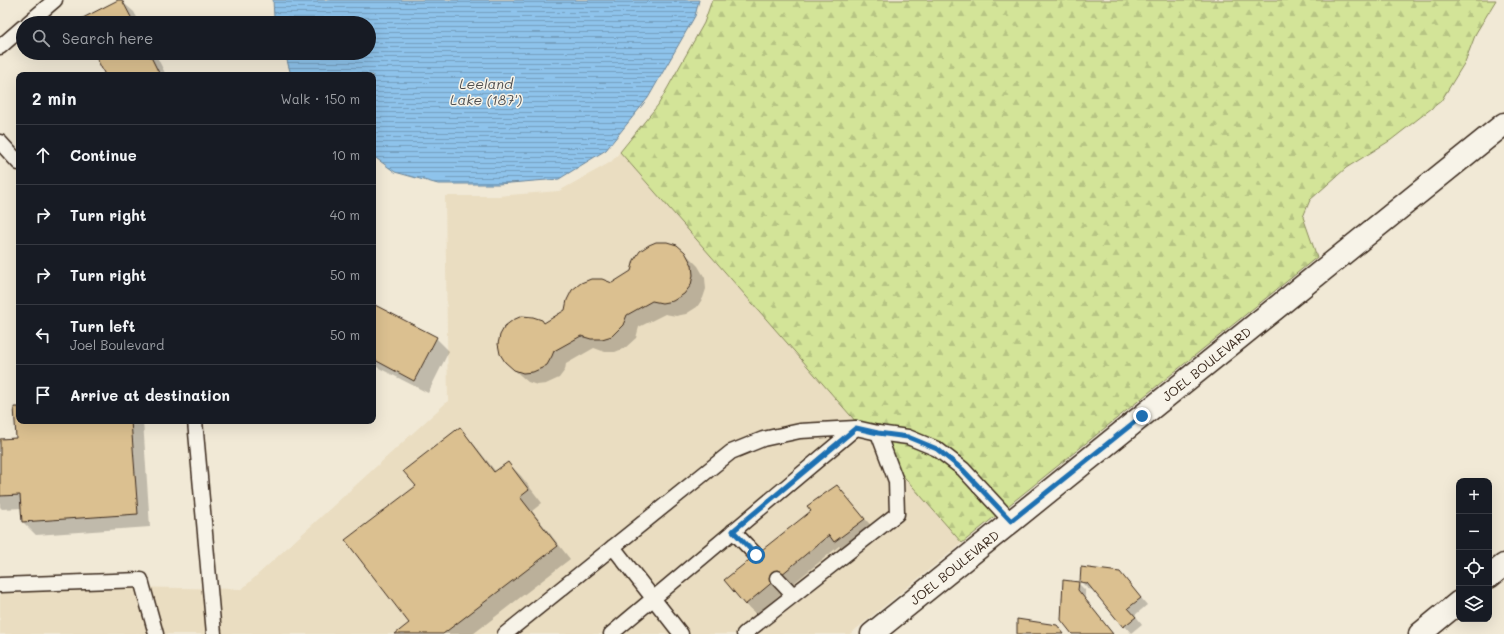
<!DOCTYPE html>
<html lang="en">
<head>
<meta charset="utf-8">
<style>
  body { margin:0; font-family:Mali,sans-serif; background:#242831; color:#f1f3f6 }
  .controls { position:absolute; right:12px; bottom:12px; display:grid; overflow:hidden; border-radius:8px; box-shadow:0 4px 16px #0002 }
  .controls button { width:36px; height:36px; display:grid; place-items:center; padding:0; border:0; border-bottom:1px solid #363941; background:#171b24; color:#f1f3f6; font:20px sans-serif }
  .stop { position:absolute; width:12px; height:12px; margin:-9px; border:3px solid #1f6fb2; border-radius:50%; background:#fff }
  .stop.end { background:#1f6fb2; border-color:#fff; box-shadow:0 1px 4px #0008 }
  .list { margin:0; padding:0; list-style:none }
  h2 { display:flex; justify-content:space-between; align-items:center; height:52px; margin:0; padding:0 16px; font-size:17px }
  h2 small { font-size:13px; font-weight:400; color:#9ea1a6 }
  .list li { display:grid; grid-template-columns:26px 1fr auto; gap:12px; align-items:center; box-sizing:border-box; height:60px; padding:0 16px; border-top:1px solid #363941 }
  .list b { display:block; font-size:15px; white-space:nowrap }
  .list p { margin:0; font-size:13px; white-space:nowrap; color:#9ea1a6 }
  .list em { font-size:13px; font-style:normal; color:#9ea1a6 }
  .icon { flex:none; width:22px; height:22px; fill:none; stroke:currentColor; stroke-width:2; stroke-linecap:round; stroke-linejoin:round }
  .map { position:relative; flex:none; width:1504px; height:634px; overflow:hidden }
  .search { position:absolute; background:#171b24; box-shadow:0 4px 16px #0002; left:16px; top:16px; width:360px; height:44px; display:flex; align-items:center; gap:10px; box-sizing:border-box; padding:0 14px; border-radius:22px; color:#9ea1a6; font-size:15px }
  .panel { position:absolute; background:#171b24; box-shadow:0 4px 16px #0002; left:16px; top:72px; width:360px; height:352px; border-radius:8px }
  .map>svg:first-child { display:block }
  .built { fill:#eaddc1 }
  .forest { fill:url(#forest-firs); stroke:#87875b }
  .water { fill:url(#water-rules); stroke:#6d8699 }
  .shadow { fill:#0003 }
  .building { fill:#dbc090; stroke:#3b2a1e }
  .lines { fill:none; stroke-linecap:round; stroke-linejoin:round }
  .lane-casing { stroke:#3b2a1e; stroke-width:17 }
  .street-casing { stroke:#3b2a1e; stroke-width:25 }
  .secondary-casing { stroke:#3b2a1e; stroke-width:25 }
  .lane { stroke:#f7f3e8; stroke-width:14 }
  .street { stroke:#f7f3e8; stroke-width:22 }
  .secondary { stroke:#f7f3e8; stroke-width:22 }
  .route { stroke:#1f6fb2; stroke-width:5 }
  .labels { text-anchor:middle; stroke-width:3; stroke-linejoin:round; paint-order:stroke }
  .street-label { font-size:13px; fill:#3b2a1e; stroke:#f7f3e8 }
  .water-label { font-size:14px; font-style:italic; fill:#505051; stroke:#f7f3e8 }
</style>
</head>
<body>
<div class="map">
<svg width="1504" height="634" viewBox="0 0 1504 634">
  <defs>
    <pattern id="forest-firs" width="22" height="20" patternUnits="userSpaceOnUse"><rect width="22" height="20" fill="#d3e498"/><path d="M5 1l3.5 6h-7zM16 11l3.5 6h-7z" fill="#b6c483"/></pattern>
    <pattern id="water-rules" width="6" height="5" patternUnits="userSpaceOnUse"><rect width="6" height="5" fill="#8ec3eb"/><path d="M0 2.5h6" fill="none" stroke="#759fbe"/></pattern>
  </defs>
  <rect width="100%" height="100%" fill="#f1e9d6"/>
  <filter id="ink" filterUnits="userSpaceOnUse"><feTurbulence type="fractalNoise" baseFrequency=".025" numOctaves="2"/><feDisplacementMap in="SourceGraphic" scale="8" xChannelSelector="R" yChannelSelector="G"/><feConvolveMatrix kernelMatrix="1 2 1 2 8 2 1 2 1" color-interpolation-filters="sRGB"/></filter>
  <g filter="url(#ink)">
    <polygon class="built" points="620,152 962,543 850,634 0,634 0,585 242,589 448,401 445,196 498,196 559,191 611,162"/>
    <polygon class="forest" points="712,0 1496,0 1476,33 1465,62 1441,101 1391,140 1346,168 1310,200 1303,217 1317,257 962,543 620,152 658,105 704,23"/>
    <polygon class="water" points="273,0 699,0 695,16 648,98 606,150 559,179 498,184 438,184 395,172 373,156 373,75 291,75 285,53 369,53 369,23 276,23 274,17"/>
    <g class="shadow">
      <polygon points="120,0 134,12 140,23 80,23"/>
      <polygon points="95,53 155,53 166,75 106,75"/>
      <polygon points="685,253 698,266 705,278 706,289 703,298 697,307 686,314 676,316 665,314 639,327 636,338 625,348 615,352 605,352 594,348 566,364 565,370 559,378 546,384 537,385 528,382 505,362 544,324 612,284"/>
      <polygon points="373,305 436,338 449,351 428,393 373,365"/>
      <polygon points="19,408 19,421 143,421 150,527 36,535 23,522 22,508 2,509 0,507 0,440 17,439"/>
      <polygon points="460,429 472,442 496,472 508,463 521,476 542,503 532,511 570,559 473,634 396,634 411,623 417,486"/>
      <polygon points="837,487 875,530 845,552 839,546 756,614 745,604"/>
      <polygon points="1127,581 1147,605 1135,615 1142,624 1131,633 1094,590 1088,589 1081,582"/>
      <polygon points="1078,583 1085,590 1085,598 1113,634 1074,634"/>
    </g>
    <g class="building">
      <polygon points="118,0 122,0 134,23 78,23 77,21"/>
      <polygon points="94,53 149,53 160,75 105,75"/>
      <polygon points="656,242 667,242 677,245 685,252 692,265 693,275 691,285 684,294 673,301 662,303 652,301 627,315 623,325 612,336 602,339 591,339 581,336 554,351 552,356 547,365 542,368 533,372 523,373 514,370 505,362 500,354 498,344 500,335 505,326 513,320 522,316 533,317 542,320 544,323 565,310 567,300 572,290 581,283 591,279 602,279 612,283 631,271 634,260 640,251 649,245"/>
      <polygon points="373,304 437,337 414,381 373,359"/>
      <polygon points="14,407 19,407 19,421 131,421 138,514 22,522 20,495 0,496 0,439 16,438"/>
      <polygon points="460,427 494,472 508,462 529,490 520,497 558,546 443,634 395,634 409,623 345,540 416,486 403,471"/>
      <polygon points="837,485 865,519 834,542 829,535 745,605 724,580 811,511 807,506"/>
      <polygon points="1081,567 1120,572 1141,598 1128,608 1136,617 1123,627 1087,583 1080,582"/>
      <polygon points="1063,580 1079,582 1078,590 1113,634 1072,634 1061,620"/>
      <polygon points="1017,619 1057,625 1064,634 1017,634"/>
    </g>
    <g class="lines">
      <g class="lane-casing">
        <g id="lane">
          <polyline points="28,23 55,0"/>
          <polyline points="0,47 23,27"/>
          <polyline points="0,142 19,163"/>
          <polyline points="195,421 214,634"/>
          <polyline points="733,531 756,555"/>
          <polyline points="613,547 681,634"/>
          <polyline points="777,578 793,595"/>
          <polyline points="0,585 141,580 156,634"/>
          <polyline points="505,634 731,452 763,439 800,431 856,428 878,433 908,437 937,449 963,469 1011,521"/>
          <polyline points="611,634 856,428"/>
          <polyline points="744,634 897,514 896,481 878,433"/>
        </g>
      </g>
      <g class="street-casing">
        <g id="street">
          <polyline points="1489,577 1504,565"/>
          <polyline points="1420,634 1459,602"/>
        </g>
      </g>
      <g class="secondary-casing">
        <g id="secondary">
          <path id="s1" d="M872 634 1504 124"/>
        </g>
      </g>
      <use href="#lane" class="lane"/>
      <use href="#street" class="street"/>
      <use href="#secondary" class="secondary"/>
    </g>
  </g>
  <g class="lines" filter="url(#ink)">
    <polyline class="route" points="756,555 733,531 856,428 878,433 908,437 937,449 963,470 1011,521 1142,416"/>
  </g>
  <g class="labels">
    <g class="street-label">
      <text dy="5" stroke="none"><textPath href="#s1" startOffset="430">JOEL BOULEVARD</textPath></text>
      <text dy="5" stroke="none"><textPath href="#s1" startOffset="106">JOEL BOULEVARD</textPath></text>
    </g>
    <g class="water-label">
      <text x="486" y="89">Leeland<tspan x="486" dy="16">Lake (187')</tspan></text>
    </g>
  </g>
</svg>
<div class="controls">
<button>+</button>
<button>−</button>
<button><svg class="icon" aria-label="locate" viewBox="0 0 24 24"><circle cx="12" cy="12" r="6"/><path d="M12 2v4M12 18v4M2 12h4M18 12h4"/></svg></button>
<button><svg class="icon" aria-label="layers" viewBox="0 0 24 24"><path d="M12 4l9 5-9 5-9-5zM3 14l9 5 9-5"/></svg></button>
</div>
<div class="stop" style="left:756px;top:555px"></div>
<div class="stop end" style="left:1142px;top:416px"></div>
<div class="search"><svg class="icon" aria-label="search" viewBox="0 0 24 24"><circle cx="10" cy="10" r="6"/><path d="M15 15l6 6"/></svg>Search here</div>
<section class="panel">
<h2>2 min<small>Walk · 150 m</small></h2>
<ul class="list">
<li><svg class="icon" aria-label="ahead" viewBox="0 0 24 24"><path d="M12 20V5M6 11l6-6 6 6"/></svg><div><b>Continue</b></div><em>10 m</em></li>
<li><svg class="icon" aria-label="right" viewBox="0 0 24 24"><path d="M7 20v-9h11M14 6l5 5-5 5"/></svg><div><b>Turn right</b></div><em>40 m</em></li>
<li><svg class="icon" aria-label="right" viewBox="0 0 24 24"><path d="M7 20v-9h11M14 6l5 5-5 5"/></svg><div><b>Turn right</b></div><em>50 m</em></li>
<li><svg class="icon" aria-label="left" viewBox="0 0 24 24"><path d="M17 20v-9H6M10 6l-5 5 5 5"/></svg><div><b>Turn left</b><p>Joel Boulevard</p></div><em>50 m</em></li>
<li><svg class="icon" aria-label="arrive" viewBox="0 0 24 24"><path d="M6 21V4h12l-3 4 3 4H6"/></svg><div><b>Arrive at destination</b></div></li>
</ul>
</section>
</div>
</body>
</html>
